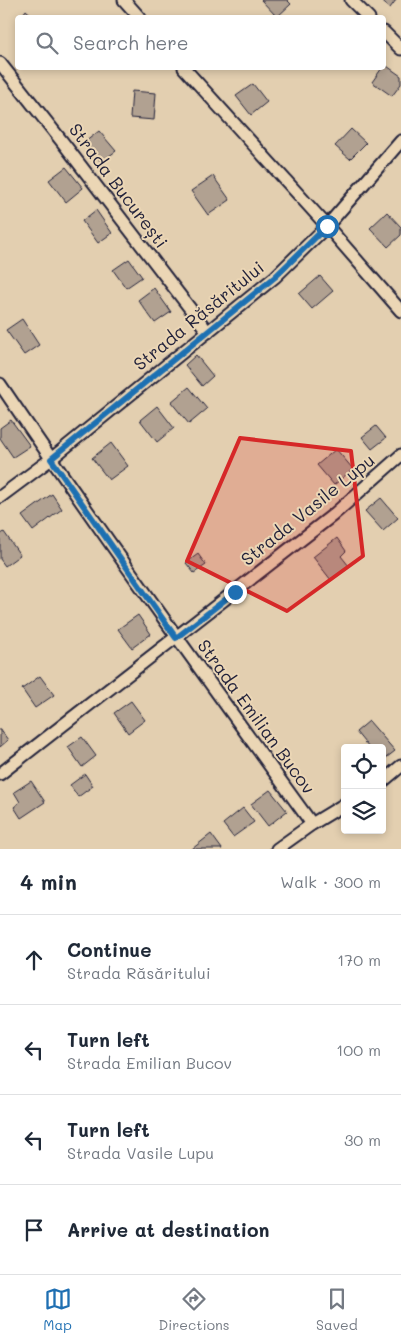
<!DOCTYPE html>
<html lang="en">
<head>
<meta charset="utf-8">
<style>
  body { margin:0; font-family:Mali,sans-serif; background:#f2f2f3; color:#1f2937 }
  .controls { position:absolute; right:15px; bottom:15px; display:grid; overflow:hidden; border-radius:5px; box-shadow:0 2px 8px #0003 }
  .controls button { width:45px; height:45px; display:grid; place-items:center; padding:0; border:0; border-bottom:1px solid #e0e1e3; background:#fff; color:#1f2937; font:25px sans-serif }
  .stop { position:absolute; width:15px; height:15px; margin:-11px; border:4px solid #1f6fb2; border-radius:50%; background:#fff }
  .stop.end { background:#1f6fb2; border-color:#fff; box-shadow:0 1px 5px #0008 }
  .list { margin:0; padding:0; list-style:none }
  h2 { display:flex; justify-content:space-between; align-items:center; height:65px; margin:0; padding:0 20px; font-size:21px }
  h2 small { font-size:16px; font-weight:400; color:#747a83 }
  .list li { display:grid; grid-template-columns:32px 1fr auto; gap:15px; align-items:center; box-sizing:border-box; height:90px; padding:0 20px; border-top:1px solid #e0e1e3 }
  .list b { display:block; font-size:19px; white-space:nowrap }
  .list p { margin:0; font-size:16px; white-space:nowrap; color:#747a83 }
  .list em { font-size:16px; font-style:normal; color:#747a83 }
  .icon { flex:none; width:28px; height:28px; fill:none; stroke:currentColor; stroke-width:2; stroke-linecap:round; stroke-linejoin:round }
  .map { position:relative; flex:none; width:401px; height:849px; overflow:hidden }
  .search { position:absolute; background:#fff; box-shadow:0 2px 8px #0003; left:15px; right:15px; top:15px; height:55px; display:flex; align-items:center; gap:12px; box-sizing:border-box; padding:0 18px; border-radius:5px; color:#747a83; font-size:19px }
  .sheet { height:425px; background:#fff }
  nav { display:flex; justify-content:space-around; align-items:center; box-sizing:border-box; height:70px; border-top:1px solid #e0e1e3; background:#fff; font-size:14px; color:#747a83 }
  nav a { display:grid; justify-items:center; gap:2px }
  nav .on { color:#1f6fb2 }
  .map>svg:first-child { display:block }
  .building { fill:#b1a191; stroke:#22223b }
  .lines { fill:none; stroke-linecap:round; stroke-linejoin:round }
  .minor-casing { stroke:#22223b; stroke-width:15 }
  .minor { stroke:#ebd6b5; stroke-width:11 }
  .route { stroke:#1f6fb2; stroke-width:6 }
  .marked { fill:#d62828; fill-opacity:0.2; stroke:#d62828; stroke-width:4; stroke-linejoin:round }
  .labels { text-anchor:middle; stroke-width:4; stroke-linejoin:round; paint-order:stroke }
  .street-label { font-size:18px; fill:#22223b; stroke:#ebd6b5 }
</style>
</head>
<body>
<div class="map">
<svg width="401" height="849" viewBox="0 0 401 849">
  <rect width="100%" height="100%" fill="#e3cfb0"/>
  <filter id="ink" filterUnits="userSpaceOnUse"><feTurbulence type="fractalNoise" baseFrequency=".02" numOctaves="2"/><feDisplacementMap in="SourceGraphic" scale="10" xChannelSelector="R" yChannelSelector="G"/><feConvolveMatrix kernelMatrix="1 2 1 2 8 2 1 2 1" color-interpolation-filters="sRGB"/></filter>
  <g filter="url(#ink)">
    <g class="building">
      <polygon points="261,0 287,0 291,4 277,17"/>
      <polygon points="380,0 396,0 390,8"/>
      <polygon points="26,10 35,18 20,18"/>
      <polygon points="384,64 401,76 401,84 392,96 372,82 382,68 384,68"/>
      <polygon points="253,84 267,102 251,115 236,96"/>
      <polygon points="132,91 156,93 154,120 130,118"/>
      <polygon points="351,129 366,143 350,159 335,146"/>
      <polygon points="99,131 116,151 101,162 85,142"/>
      <polygon points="66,167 83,188 66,202 49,180"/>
      <polygon points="213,176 230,200 208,215 191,191"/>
      <polygon points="96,210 112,233 98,243 82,221"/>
      <polygon points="387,212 401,227 401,235 388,247 370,228"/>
      <polygon points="129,259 142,277 126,288 113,270"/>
      <polygon points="320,276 333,291 312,309 299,294"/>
      <polygon points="154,288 171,312 155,323 138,300"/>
      <polygon points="22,319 39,345 24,355 6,330"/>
      <polygon points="196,355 213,376 202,386 185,365"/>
      <polygon points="189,387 207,409 189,424 171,402"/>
      <polygon points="157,406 174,428 157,442 140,420"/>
      <polygon points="11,420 30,446 13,457 0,438 0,428"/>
      <polygon points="376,426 386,438 372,449 362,437"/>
      <polygon points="111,443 128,466 109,480 92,458"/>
      <polygon points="336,449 353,469 334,485 317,465"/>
      <polygon points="52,494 62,509 33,531 22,516"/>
      <polygon points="381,498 398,518 383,531 365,511"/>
      <polygon points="4,532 20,555 5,566 0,559 0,535"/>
      <polygon points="337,538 346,551 341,556 349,566 331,580 313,557"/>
      <polygon points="198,554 206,565 194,573 186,563"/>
      <polygon points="138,615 151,634 132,648 118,629"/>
      <polygon points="40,676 54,695 35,708 22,689"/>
      <polygon points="131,701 145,720 128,733 114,713"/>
      <polygon points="369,721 395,751 382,761 382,748 369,748 356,732"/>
      <polygon points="0,729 8,740 0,747"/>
      <polygon points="82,737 96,756 82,767 68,747"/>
      <polygon points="85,774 93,786 78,797 70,785"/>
      <polygon points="31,781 45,802 21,818 14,807 20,802 14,792"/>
      <polygon points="270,790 287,811 268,826 251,804"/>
      <polygon points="243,808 254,822 233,837 223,824"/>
      <polygon points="211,834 222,849 192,849"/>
    </g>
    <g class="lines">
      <g class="minor-casing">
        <g id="minor">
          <polyline points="124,0 140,18"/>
          <polyline points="351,0 369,18"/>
          <polyline points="384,32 401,49"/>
          <polyline points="0,63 64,144 208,332"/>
          <polyline points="184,68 327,226 401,311"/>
          <path d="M0 384C101 533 206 678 312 824"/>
          <polyline points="0,497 51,459 275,277 327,226 401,141"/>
          <polyline points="0,774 333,515 401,455"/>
          <polyline points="382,782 401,766"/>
          <polyline points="277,849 312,824 345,804"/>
        </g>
      </g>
      <use href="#minor" class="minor"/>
    </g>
  </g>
  <g class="lines" filter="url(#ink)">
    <polyline class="route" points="235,592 176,638 51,459 275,277 327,226"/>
  </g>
  <path class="marked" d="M240 438 351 451 363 556 287 611 187 561Z"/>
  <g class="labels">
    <g class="street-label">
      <text transform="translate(118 186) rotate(53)" y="6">Strada București</text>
      <text transform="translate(199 316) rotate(-39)" y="6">Strada Răsăritului</text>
      <text transform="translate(308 510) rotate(-39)" y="6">Strada Vasile Lupu</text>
      <text transform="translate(256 717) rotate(54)" y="6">Strada Emilian Bucov</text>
    </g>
  </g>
</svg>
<div class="controls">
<button><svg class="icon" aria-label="locate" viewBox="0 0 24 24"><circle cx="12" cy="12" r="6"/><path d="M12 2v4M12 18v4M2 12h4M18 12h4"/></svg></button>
<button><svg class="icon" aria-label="layers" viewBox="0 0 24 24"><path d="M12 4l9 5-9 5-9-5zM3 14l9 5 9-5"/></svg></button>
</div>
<div class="stop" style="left:327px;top:226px"></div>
<div class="stop end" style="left:235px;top:592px"></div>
<div class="search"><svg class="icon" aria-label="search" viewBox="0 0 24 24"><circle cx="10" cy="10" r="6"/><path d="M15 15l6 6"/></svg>Search here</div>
</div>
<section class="sheet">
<h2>4 min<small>Walk · 300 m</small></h2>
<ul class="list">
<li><svg class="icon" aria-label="ahead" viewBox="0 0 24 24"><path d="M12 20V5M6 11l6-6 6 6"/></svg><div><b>Continue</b><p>Strada Răsăritului</p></div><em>170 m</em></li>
<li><svg class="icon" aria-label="left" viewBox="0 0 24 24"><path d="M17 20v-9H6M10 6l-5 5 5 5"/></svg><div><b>Turn left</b><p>Strada Emilian Bucov</p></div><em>100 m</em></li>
<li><svg class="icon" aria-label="left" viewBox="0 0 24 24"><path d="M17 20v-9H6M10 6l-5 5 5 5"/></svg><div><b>Turn left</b><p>Strada Vasile Lupu</p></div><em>30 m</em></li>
<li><svg class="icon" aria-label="arrive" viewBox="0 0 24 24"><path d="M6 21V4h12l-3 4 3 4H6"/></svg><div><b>Arrive at destination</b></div></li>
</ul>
</section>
<nav>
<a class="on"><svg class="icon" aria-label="map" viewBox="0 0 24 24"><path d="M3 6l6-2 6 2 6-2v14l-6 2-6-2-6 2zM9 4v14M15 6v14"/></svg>Map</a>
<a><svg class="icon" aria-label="directions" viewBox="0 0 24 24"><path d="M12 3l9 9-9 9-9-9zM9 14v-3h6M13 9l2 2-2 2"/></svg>Directions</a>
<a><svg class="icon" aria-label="saved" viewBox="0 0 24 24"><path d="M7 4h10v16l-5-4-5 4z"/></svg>Saved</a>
</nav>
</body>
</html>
